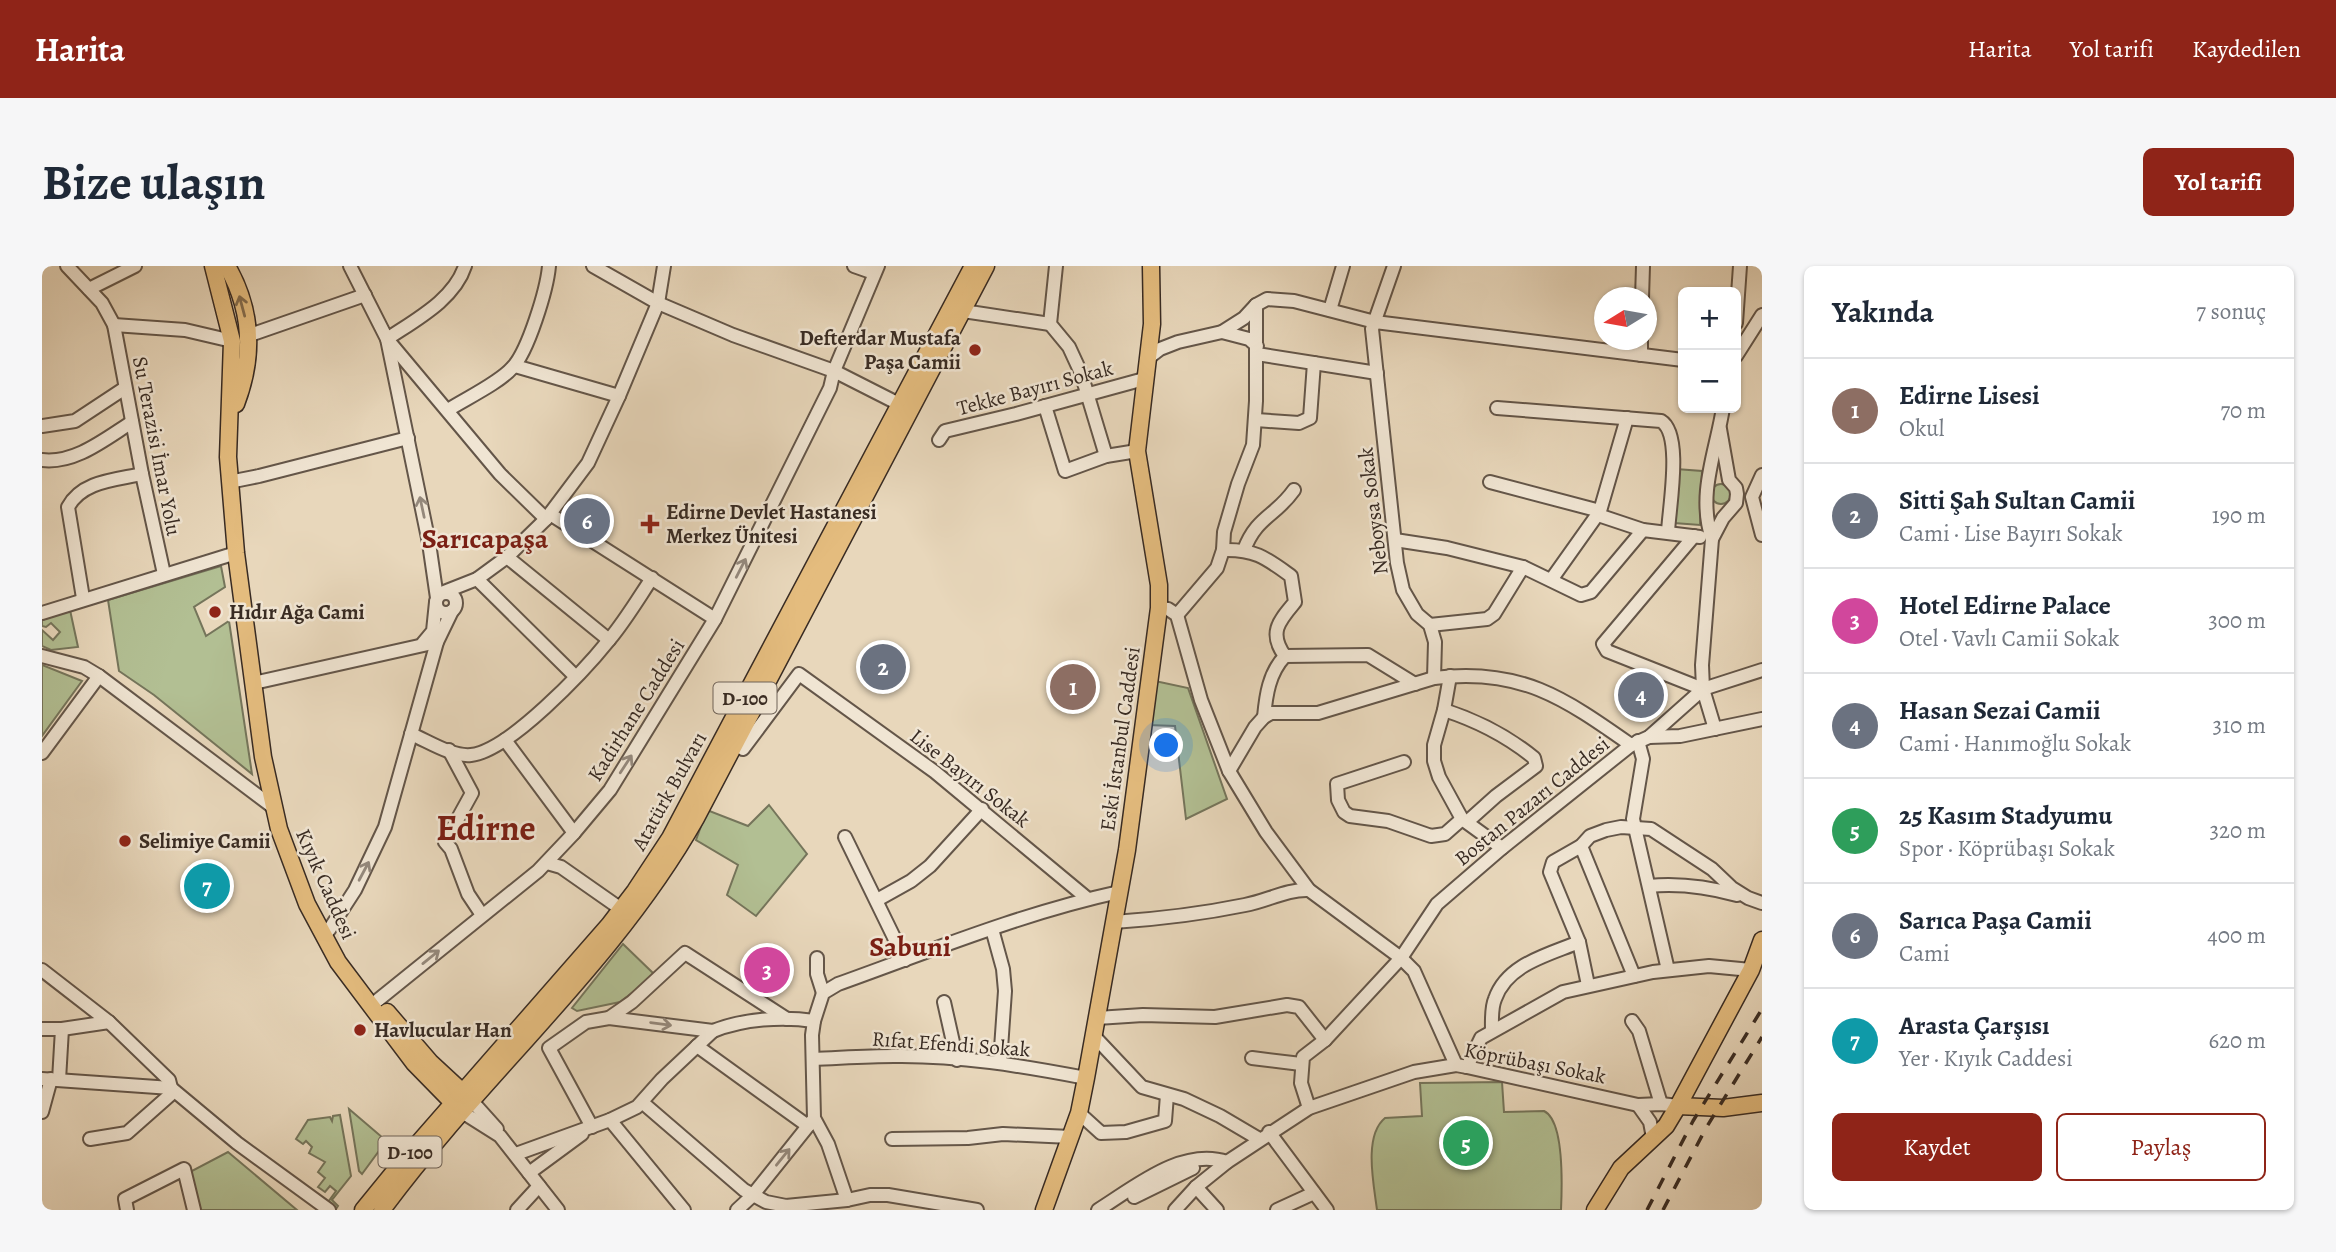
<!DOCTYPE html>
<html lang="tr">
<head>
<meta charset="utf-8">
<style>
  body { margin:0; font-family:Alegreya,serif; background:#f6f6f7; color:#1f2937 }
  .controls { position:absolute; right:21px; top:21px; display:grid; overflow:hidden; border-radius:10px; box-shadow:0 2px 5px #0004 }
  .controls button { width:63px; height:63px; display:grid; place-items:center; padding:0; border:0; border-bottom:2px solid #e0e1e3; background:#fff; color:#1f2937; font:35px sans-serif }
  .compass { position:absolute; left:1552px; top:21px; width:63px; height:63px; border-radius:50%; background:#fff; box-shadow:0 2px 5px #0004; rotate:259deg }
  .you { position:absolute; left:1125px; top:480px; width:24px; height:24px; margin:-18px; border:5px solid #fff; border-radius:50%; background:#1a73e8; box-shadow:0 0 0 10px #1a73e833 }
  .badge { display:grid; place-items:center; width:46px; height:46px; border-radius:50%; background:#8f2418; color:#fff; font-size:23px; font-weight:700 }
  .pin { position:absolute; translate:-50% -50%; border:4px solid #fff; box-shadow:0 2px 7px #0006 }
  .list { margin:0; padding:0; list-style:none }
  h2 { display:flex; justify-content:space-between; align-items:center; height:91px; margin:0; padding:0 28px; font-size:30px }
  h2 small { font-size:23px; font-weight:400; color:#747a83 }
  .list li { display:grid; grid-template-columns:46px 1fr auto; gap:21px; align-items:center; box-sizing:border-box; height:105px; padding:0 28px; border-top:2px solid #e0e1e3 }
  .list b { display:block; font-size:26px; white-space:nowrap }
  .list p { margin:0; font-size:23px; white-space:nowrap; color:#747a83 }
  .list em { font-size:23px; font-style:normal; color:#747a83 }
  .actions { display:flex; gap:14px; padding:21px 28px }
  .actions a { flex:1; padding:16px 0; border:2px solid #8f2418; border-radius:10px; text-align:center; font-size:24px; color:#8f2418 }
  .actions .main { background:#8f2418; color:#fff }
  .map { position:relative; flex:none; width:1720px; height:944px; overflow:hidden; border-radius:10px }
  header { display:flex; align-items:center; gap:42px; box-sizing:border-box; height:98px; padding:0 35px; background:#8f2418; color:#fff }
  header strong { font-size:33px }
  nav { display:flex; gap:38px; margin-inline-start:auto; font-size:24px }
  .intro { display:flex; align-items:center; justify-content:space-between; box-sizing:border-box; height:168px; padding:0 42px }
  h1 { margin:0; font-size:49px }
  .button { padding:18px 32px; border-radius:10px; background:#8f2418; color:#fff; font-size:24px; font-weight:700 }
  main { display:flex; gap:42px; padding:0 42px }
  aside { flex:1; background:#fff; border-radius:10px; box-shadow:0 2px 5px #0004 }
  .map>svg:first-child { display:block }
  .green { fill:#b2bf93; stroke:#75755b; stroke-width:2 }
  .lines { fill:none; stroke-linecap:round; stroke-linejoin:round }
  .minor-casing { stroke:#645649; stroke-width:16 }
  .major-casing { stroke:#382b23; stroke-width:19 }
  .minor { stroke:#f0e5d3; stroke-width:12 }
  .major { stroke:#e4bc7e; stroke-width:16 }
  .rail { stroke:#382b23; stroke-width:3.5; stroke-dasharray:12 12; stroke-linecap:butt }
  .oneway { stroke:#856c4c }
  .oneway2 { stroke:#94887b }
  .poi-dot { fill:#8f2418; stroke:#f0e5d3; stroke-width:2.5 }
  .labels { text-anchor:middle; stroke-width:5; stroke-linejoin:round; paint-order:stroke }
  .shield { fill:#f0e5d3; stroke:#6f6358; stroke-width:2 }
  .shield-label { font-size:19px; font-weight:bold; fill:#382b23 }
  .poi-label { font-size:21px; font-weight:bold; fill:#382b23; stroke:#f0e5d3; text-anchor:start }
  .street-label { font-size:21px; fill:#382b23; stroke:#f0e5d3 }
  .district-label { font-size:28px; font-weight:bold; fill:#7a1f14; stroke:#f0e5d3 }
  .town-label { font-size:35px; font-weight:bold; fill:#7a1f14; stroke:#f0e5d3 }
</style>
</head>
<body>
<header>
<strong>Harita</strong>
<nav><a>Harita</a><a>Yol tarifi</a><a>Kaydedilen</a></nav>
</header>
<div class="intro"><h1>Bize ulaşın</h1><a class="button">Yol tarifi</a></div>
<main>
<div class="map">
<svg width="1720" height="944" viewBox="0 0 1720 944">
  <rect width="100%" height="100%" fill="#e8d7bb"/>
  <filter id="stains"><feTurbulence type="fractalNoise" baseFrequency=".00286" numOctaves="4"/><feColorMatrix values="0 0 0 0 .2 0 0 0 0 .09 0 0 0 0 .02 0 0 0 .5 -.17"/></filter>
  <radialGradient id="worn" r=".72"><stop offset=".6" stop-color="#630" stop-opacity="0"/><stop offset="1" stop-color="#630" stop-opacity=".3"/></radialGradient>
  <g class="green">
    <polygon points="1634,203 1660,205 1658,259 1632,257"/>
    <circle cx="1679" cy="228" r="10"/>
    <polygon points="179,300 183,321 152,341 164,370 187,355 210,508 112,429 77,405 66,334"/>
    <polygon points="28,344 36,381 9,384 0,380 0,364 11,374 18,366 9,357 4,361 0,360 0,354"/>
    <polygon points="0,399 40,415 0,470"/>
    <polygon points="1113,415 1146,422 1185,533 1144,553 1133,460 1106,459"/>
    <polygon points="727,539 765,588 714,650 685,629 696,599 654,574 665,544 706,560"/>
    <polygon points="581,678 613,709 578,736 535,745 530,742"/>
    <path d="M1460 816 1462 846 1502 845C1523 855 1520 922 1519 944H1335C1332 919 1321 870 1343 852L1380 850 1378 817Z"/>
    <polygon points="307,843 341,872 338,875 342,878 320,908 317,905"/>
    <polygon points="298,849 309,910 290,934 296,940 294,943 286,936 294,925 288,920 283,926 276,921 283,912 276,906 283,896 267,887 270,881 264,875 261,878 254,873 266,854 288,851 290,855 291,850"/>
    <polygon points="186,886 255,944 157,944 146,907"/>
  </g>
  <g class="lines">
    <g class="minor-casing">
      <g id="minor">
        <polyline points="25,0 60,37 72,59 100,208 122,308"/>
        <polyline points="308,0 345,73 458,208 504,253"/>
        <polyline points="551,0 616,37 691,69 792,105 859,139"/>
        <polyline points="812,0 832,7"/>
        <polyline points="1014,0 1008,58 1027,81 1039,107 1064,190"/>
        <polyline points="1352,0 1330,63 1355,297 1361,324 1375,348 1388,359 1393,376 1392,412"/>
        <polyline points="47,23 93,0"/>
        <polyline points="1600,32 1601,0"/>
        <polyline points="1288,44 1301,0"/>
        <polyline points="921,45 1008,58"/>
        <polyline points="1694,57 1698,0"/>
        <polyline points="72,59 143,64 190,75"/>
        <polyline points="1180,66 1207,73 1215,80"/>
        <polyline points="208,69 323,29"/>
        <polyline points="1215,88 1335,107"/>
        <polyline points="1599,89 1599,74"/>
        <polyline points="1694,90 1720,49"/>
        <polyline points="1105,93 1118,83 1136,76 1180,66 1202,52 1214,39 1225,33 1252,35 1333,56 1641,94"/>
        <polyline points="473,100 577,130"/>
        <polyline points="1003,140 1023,205 1064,190 1095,185"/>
        <path d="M1455 142 1619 155C1641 168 1627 242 1626 266"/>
        <path d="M406 144C423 133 457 117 470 102 486 86 505 23 507 0"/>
        <polyline points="1214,154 1257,157 1268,152 1272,97"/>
        <polyline points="0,160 33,155 83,122"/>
        <polyline points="897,174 903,165 974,148 1102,113"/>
        <path d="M0 194C33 198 63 173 90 156"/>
        <polyline points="1720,209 1710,231 1720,269"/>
        <polyline points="187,216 217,210 366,172"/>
        <polyline points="1448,216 1558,245"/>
        <polyline points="508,248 673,353"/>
        <polyline points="1556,249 1601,264 1658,271"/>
        <polyline points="1652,270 1561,378 1565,385 1661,423"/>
        <path d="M1670 273C1655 228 1674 186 1681 142"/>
        <polyline points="1353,274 1405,282 1481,301 1539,329 1549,326 1601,264"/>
        <path d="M1181 284C1213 283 1224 292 1249 310L1253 336C1237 355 1226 367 1243 390"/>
        <path d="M1202 284C1215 250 1233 251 1252 224"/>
        <polyline points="465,291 567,374"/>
        <polyline points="435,313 533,410"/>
        <polyline points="1509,314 1558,245 1585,152"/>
        <polyline points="402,326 435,313 465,291 504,253 546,197 577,130 616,37 622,0"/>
        <circle cx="404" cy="337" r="10"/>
        <path d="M41 332 26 241C40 215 73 214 100 208"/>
        <path d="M395 332 387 277 345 73C373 54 412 34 423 0"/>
        <polyline points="1117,342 1126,343 1135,349 1159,434 1187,505 1224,566 1267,624 1359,692 1372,705 1414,799"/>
        <polyline points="0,347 194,287"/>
        <polyline points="1135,349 1175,302 1181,284 1182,266 1196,218 1211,179 1214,135 1214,39"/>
        <polyline points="1388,359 1445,353 1452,348 1481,301"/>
        <polyline points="381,377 391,365 394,336"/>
        <polyline points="0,390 42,401 57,410 231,541"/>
        <polyline points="1243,390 1326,389 1373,418"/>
        <polyline points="1408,410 1402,444 1392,479 1392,495 1397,511 1420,553 1460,582"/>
        <polyline points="212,417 395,376"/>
        <path d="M1402 444C1436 455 1464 469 1492 492L1494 500 1454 530 1425 556"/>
        <path d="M1222 451C1224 429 1227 407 1243 390"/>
        <polyline points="1673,463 1661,423 1660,399 1670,273 1681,252 1694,237 1695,228 1694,222 1687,214 1678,163"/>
        <path d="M369 468C386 475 410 491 429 489 467 485 543 404 567 374 583 355 596 333 610 312"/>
        <polyline points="1607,471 1638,470 1720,453"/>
        <polyline points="463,474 532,567"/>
        <polyline points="1596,475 1601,493 1591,553 1626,704"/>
        <polyline points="701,483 757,408 893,506 1046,633"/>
        <polyline points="407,484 430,527 403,576 409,583 426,628 440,649"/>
        <polyline points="0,487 57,410"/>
        <polyline points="1362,496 1295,518 1296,534 1302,546 1308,550 1346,555 1389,570 1403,568 1420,553"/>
        <path d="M1187 505 1213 461 1222 451 1229 447H1276L1392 412C1478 401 1522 432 1589 479"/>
        <polyline points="803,571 863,694"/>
        <polyline points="1539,580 1592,710"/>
        <polyline points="505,597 519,601 579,643"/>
        <path d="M1607 620C1637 617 1666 621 1695 629"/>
        <polyline points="835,634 869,615 888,600 940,543"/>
        <path d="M1072 656C1117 653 1159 648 1203 639 1225 635 1245 623 1267 624"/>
        <polyline points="950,663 961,703 963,725 958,797"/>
        <polyline points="287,664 313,624 343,561 395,376 410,345"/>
        <polyline points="775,692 775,708 781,727"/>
        <polyline points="0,704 67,756 127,814 129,822"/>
        <polyline points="1546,719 1537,676 1508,606 1511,596 1539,580 1548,570 1564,564 1579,561 1609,563 1670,603 1690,622 1706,632 1720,637"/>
        <polyline points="336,734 496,605 532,567 568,524 673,353 788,122 792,105 836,0"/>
        <polyline points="902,736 915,794"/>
        <polyline points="567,752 590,736 643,687 745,753"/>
        <polyline points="1055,752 1101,749 1173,751 1245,739 1257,741 1283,774"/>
        <polyline points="1590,755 1597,765 1619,838"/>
        <polyline points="0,763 20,763 67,756"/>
        <path d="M1450 765C1450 755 1449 742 1453 733 1465 698 1506 689 1537 676"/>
        <polyline points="1051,769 1100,821 1142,833 1178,850 1217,873"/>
        <polyline points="655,780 766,860"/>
        <polyline points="1210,792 1259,798"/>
        <path d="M771 793C798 792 825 790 852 790 916 789 981 800 1044 812"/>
        <polyline points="1425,801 1439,772 1521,726 1611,706 1667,700 1709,704"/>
        <polyline points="0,813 129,822"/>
        <polyline points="17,814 20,763"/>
        <polyline points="129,822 195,877 287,944"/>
        <polyline points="429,834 455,863"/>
        <polyline points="601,837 702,924 724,936 744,940 805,934 828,929 846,929 935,944"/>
        <polyline points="1596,839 1608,856 1611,872"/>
        <polyline points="1267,842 1259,817 1261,791 1283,774 1359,692 1395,638 1460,582 1589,479 1607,471 1661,423 1720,404"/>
        <polyline points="0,846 9,813"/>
        <polyline points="420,846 458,870 516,944"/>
        <polyline points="1037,847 1059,867 1084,866 1123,855 1125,829"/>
        <polyline points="568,854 642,944"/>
        <path d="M550 861 507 782 544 756 567 752 671 765C701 753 740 750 772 755"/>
        <polyline points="1227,866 1285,944"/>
        <polyline points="48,873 85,867 128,829 129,822"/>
        <polyline points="850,873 926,872 961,868 1029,871"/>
        <polyline points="474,888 568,854 595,841 620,813 671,765"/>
        <polyline points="487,907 540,868"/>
        <polyline points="1154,921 1175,944"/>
        <polyline points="1092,931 1151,902"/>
        <path d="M805 934 786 878 772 852 770 769 772 755 781 727 796 718C888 685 981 647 1077 626"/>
        <polyline points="85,944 83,933 142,903 152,944"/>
        <polyline points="475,944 497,920"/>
        <polyline points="695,944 710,930 770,855"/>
        <path d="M1056 944C1093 921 1140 881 1185 896"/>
        <polyline points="1133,944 1154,921 1185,896 1267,842 1372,806 1414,799 1425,801 1596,839 1619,838 1636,840"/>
        <polyline points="1235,944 1272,927"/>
      </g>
    </g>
    <g class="major-casing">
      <g id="major">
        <polyline points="171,0 190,75 186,191 194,287 221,491 237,563 265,638 296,696 372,797 418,844"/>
        <path d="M185 0C211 45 212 91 194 138"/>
        <polyline points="345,746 388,796 428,833"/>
        <polyline points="1636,840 1681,842 1720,837"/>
        <polyline points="321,944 365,890 567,659 593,625 628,572 931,0"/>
        <path d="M340 944C439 809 571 699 654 552L944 0"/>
        <polyline points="1002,944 1037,847 1044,812 1085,584 1117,342 1117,319 1095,185 1110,58 1109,0"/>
        <polyline points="1553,944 1579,902 1624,860 1636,840 1709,704 1720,674"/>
      </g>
    </g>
    <use href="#minor" class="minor"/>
    <use href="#major" class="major"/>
    <g class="rail">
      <polyline points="1605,944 1651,855 1720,743"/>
      <polyline points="1621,944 1664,862 1720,771"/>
    </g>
  </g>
  <defs><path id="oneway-shaft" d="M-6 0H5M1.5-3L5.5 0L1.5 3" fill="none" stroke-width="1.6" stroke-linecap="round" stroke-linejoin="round" transform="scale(1.75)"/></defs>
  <use class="oneway" href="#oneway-shaft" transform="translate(200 40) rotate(-105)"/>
  <g class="oneway2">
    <use href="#oneway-shaft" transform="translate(380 241) rotate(-102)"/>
    <use href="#oneway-shaft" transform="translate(699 302) rotate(-63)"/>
    <use href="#oneway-shaft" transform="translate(584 498) rotate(-57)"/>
    <use href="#oneway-shaft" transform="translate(322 605) rotate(-62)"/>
    <use href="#oneway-shaft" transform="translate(389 691) rotate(-39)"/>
    <use href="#oneway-shaft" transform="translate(619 758) rotate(8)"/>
    <use href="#oneway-shaft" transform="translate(741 891) rotate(-51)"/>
  </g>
  <g class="poi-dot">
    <circle cx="933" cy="84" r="7"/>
    <path d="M604.5 247.5h7v7h7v7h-7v7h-7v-7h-7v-7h7z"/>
    <circle cx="173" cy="346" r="7"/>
    <circle cx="83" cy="575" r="7"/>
    <circle cx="318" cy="764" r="7"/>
  </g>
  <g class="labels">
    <g class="shield">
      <rect x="671.5" y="416.5" width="63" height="31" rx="5"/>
      <rect x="336.5" y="870.5" width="63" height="31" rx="5"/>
    </g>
    <g class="shield-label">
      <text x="703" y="439">D-100</text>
      <text x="368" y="893">D-100</text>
    </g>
    <g class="poi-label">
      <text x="919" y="79" text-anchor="end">Defterdar Mustafa<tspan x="919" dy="24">Paşa Camii</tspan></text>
      <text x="624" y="253">Edirne Devlet Hastanesi<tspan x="624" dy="24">Merkez Ünitesi</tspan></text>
      <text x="187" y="353">Hıdır Ağa Cami</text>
      <text x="97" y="582">Selimiye Camii</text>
      <text x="332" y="771">Havlucular Han</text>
    </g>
    <g class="street-label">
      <text transform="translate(993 122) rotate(-15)" y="7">Tekke Bayırı Sokak</text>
      <text transform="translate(115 180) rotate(79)" y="7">Su Terazisi İmar Yolu</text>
      <text transform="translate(1331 245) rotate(-97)" y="7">Neboysa Sokak</text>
      <text transform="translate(594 444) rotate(-58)" y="7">Kadirhane Caddesi</text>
      <text transform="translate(1078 473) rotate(-82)" y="7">Eski İstanbul Caddesi</text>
      <text transform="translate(928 512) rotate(38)" y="7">Lise Bayırı Sokak</text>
      <text transform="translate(627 525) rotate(-61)" y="7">Atatürk Bulvarı</text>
      <text transform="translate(1490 535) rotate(-39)" y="7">Bostan Pazarı Caddesi</text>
      <text transform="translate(284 618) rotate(66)" y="7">Kıyık Caddesi</text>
      <text transform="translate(909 778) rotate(4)" y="7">Rıfat Efendi Sokak</text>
      <text transform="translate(1493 797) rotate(11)" y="7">Köprübaşı Sokak</text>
    </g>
    <g class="district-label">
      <text x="443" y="282">Sarıcapaşa</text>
      <text x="868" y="690">Sabuni</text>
    </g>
    <g class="town-label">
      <text x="444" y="574">Edirne</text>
    </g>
  </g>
  <rect width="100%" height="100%" filter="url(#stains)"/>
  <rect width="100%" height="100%" fill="url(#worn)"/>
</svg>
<div class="controls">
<button>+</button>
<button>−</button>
</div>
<svg class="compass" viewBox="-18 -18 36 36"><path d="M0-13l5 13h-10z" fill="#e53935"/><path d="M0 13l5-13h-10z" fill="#747a83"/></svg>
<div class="you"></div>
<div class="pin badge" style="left:1031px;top:421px;background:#8d6e63">1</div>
<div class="pin badge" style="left:841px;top:401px;background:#6b7280">2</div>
<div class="pin badge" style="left:725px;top:704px;background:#d1479c">3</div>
<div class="pin badge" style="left:1599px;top:429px;background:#6b7280">4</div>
<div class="pin badge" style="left:1424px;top:877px;background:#2e9e5b">5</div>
<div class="pin badge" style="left:545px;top:255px;background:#6b7280">6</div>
<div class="pin badge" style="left:165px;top:620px;background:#0f9aa8">7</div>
</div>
<aside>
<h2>Yakında<small>7 sonuç</small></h2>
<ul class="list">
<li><span class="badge" style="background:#8d6e63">1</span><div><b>Edirne Lisesi</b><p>Okul</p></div><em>70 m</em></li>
<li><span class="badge" style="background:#6b7280">2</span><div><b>Sitti Şah Sultan Camii</b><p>Cami · Lise Bayırı Sokak</p></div><em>190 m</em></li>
<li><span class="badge" style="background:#d1479c">3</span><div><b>Hotel Edirne Palace</b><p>Otel · Vavlı Camii Sokak</p></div><em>300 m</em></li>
<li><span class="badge" style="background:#6b7280">4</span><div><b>Hasan Sezai Camii</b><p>Cami · Hanımoğlu Sokak</p></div><em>310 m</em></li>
<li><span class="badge" style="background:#2e9e5b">5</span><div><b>25 Kasım Stadyumu</b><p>Spor · Köprübaşı Sokak</p></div><em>320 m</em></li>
<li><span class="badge" style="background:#6b7280">6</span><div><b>Sarıca Paşa Camii</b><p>Cami</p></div><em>400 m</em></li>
<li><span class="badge" style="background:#0f9aa8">7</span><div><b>Arasta Çarşısı</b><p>Yer · Kıyık Caddesi</p></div><em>620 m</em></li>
</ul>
<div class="actions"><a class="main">Kaydet</a><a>Paylaş</a></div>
</aside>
</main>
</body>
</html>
